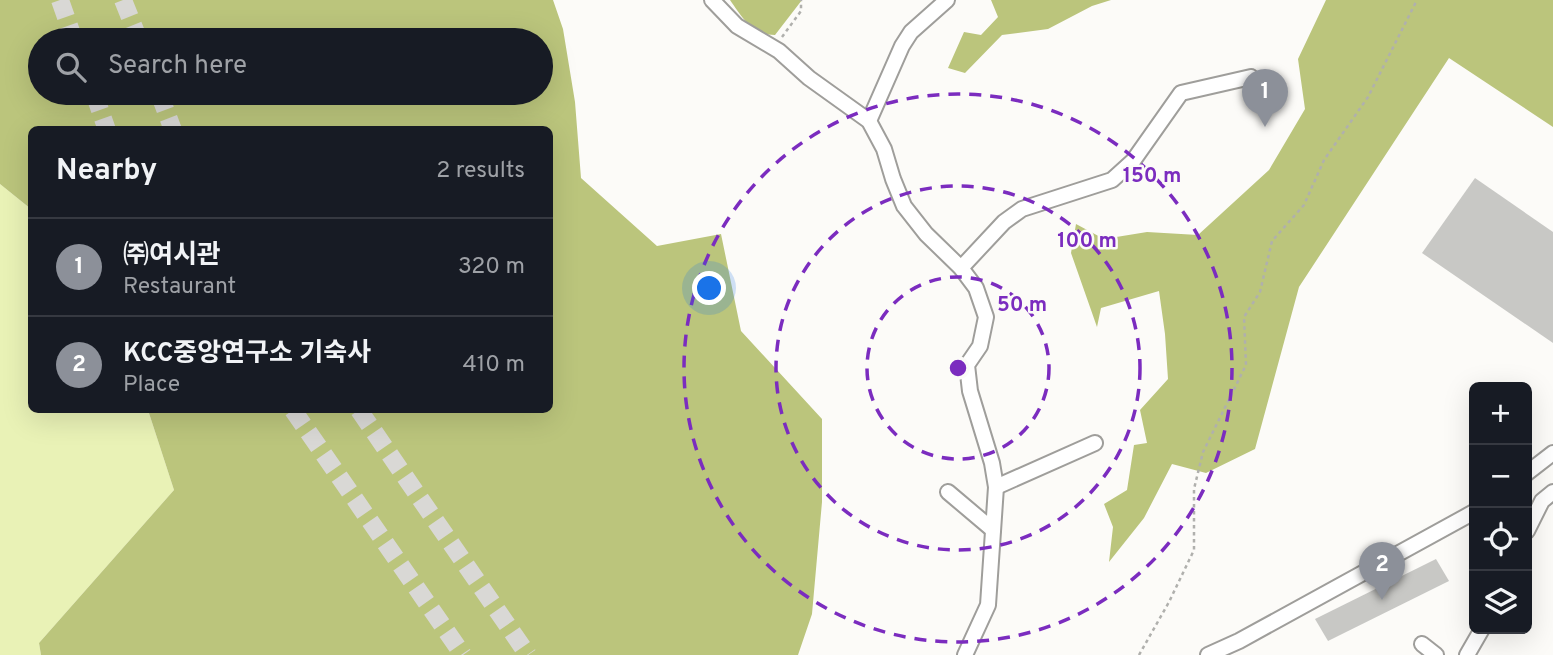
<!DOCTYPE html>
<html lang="en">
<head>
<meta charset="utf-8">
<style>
  body { margin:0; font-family:Overpass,"Noto Sans KR",sans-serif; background:#20242c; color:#f1f3f6 }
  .controls { position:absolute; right:21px; bottom:21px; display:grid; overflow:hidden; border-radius:10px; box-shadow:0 7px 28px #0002 }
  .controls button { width:63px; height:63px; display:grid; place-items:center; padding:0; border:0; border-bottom:2px solid #363941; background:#171b24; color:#f1f3f6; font:35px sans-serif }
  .you { position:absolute; left:710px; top:289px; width:24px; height:24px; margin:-18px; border:5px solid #fff; border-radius:50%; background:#1a73e8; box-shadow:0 0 0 10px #1a73e833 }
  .badge { display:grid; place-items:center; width:46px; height:46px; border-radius:50%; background:#8c9099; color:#fff; font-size:23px; font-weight:700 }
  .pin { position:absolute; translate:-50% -58px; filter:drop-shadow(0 2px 4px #0008) }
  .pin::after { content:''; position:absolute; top:37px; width:24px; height:21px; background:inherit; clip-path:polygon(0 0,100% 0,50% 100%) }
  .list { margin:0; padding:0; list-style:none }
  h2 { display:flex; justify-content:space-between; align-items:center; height:91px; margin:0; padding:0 28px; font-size:30px }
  h2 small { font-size:23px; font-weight:400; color:#9ea1a6 }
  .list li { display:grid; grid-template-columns:46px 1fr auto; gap:21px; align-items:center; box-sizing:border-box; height:98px; padding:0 28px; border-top:2px solid #363941 }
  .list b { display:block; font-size:26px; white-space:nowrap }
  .list p { margin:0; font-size:23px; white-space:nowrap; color:#9ea1a6 }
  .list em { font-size:23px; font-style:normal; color:#9ea1a6 }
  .icon { flex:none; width:38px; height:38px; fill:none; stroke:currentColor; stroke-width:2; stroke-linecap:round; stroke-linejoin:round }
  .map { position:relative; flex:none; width:1553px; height:655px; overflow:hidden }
  .search { position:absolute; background:#171b24; box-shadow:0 7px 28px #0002; left:28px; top:28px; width:525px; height:77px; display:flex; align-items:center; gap:18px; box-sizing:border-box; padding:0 24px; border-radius:38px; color:#9ea1a6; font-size:26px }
  .panel { position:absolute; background:#171b24; box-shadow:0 7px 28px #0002; left:28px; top:126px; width:525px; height:287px; border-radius:10px }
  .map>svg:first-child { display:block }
  .green { fill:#e9f2b6 }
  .forest { fill:#bbc57c; fill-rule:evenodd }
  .building { fill:#c8c8c5 }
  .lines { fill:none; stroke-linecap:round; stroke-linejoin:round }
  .major-tunnel { stroke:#d9d8d5; stroke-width:18; stroke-dasharray:18 9; stroke-linecap:butt }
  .minor-casing { stroke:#9f9e9b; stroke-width:18 }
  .path { stroke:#b0b0ad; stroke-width:2.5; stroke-dasharray:3.5 3.5; stroke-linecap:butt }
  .minor { stroke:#fff; stroke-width:14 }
  .ring { fill:none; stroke:#7b2cbf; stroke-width:3.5; stroke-dasharray:12 9 }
  .centre { fill:#7b2cbf; stroke:#fcfbf8; stroke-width:3.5 }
  .ring-label { font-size:21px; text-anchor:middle; font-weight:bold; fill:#7b2cbf; stroke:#fcfbf8; stroke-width:5; stroke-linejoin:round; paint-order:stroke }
</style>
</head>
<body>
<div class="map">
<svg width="1553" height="655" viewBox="0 0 1553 655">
  <rect width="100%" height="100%" fill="#fcfbf8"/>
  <polygon class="green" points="0,184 31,209 32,410 148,410 174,490 39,643 41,655 0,655"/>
  <g class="forest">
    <path d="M0 0H553L563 29 575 102 581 178 657 246 721 234 741 331 822 419V502L812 614 798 655H41L39 643 174 490 148 410H550V130H32L31 209 0 184ZM40 40H541V93H40Z"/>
    <path d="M730 0H802L775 35C752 35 742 17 730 0Z"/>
    <polygon points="991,0 1111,0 1092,6 1048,29 1002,35 965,73 948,68 964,32 981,35 998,17"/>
    <polygon points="1326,0 1553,0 1553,127 1449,58 1299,287 1255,449 1206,473 1172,464 1144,518 1109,562 1113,527 1104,504 1127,490 1134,445 1147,443 1140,410 1168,379 1165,334 1159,291 1101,308 1097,327 1071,253 1076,224 1104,239 1147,232 1198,235 1269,170 1305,109 1298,59"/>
  </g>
  <g class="building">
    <polygon points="1475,178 1553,232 1553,343 1422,253"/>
    <polygon points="1436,559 1449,581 1328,641 1315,619"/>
  </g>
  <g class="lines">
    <g class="major-tunnel">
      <polyline points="60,0 74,40"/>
      <polyline points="123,0 139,40"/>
      <polyline points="94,93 107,130"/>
      <polyline points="159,93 173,130"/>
      <polyline points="293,410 463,655"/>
      <polyline points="359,410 528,655"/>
    </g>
    <g class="minor-casing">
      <g id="minor">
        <polyline points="712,0 737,26 779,51 809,78 869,121 884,149 893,179 904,206 926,234 961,268 976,288 986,317 980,346 967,365 970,391 992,463 996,487 988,605 965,655"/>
        <polyline points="869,121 902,46 911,32 947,0"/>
        <polyline points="961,268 1004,222 1022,209 1112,180 1133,161 1181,93 1251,77"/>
        <polyline points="1527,473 1553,453"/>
        <polyline points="996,487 1095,443"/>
        <polyline points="948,492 993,530"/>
        <polyline points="1527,531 1542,501 1553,492"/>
        <polyline points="1422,644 1436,655"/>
        <polyline points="1208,655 1239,641 1474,512"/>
        <polyline points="1467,655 1482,629"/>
      </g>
    </g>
    <g class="path">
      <polyline points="782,37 801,11 801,0"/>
      <polyline points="1139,655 1169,602 1194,550 1194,489 1203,452 1246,365 1244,317 1260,292 1272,241 1304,205 1324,160 1368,97 1417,0"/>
    </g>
    <use href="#minor" class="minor"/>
  </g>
  <g class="ring">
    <circle cx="958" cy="368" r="91"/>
    <circle cx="958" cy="368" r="182"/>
    <circle cx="958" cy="368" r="274"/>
  </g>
  <circle cx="958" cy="368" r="10" class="centre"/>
  <g class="ring-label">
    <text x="1152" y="182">150 m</text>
    <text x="1087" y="247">100 m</text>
    <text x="1022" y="311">50 m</text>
  </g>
</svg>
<div class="controls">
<button>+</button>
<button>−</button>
<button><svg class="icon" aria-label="locate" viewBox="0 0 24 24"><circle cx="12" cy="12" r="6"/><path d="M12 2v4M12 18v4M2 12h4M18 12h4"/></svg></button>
<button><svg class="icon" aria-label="layers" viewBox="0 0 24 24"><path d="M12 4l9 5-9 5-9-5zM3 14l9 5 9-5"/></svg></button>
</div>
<div class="you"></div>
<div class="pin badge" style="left:1265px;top:127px">1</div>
<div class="pin badge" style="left:1382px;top:600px">2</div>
<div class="search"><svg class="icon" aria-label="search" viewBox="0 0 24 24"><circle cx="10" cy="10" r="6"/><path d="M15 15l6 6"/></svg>Search here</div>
<section class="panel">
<h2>Nearby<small>2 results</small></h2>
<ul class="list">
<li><span class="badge">1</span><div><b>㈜여시관</b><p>Restaurant</p></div><em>320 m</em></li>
<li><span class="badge">2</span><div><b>KCC중앙연구소 기숙사</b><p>Place</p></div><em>410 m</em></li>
</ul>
</section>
</div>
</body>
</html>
